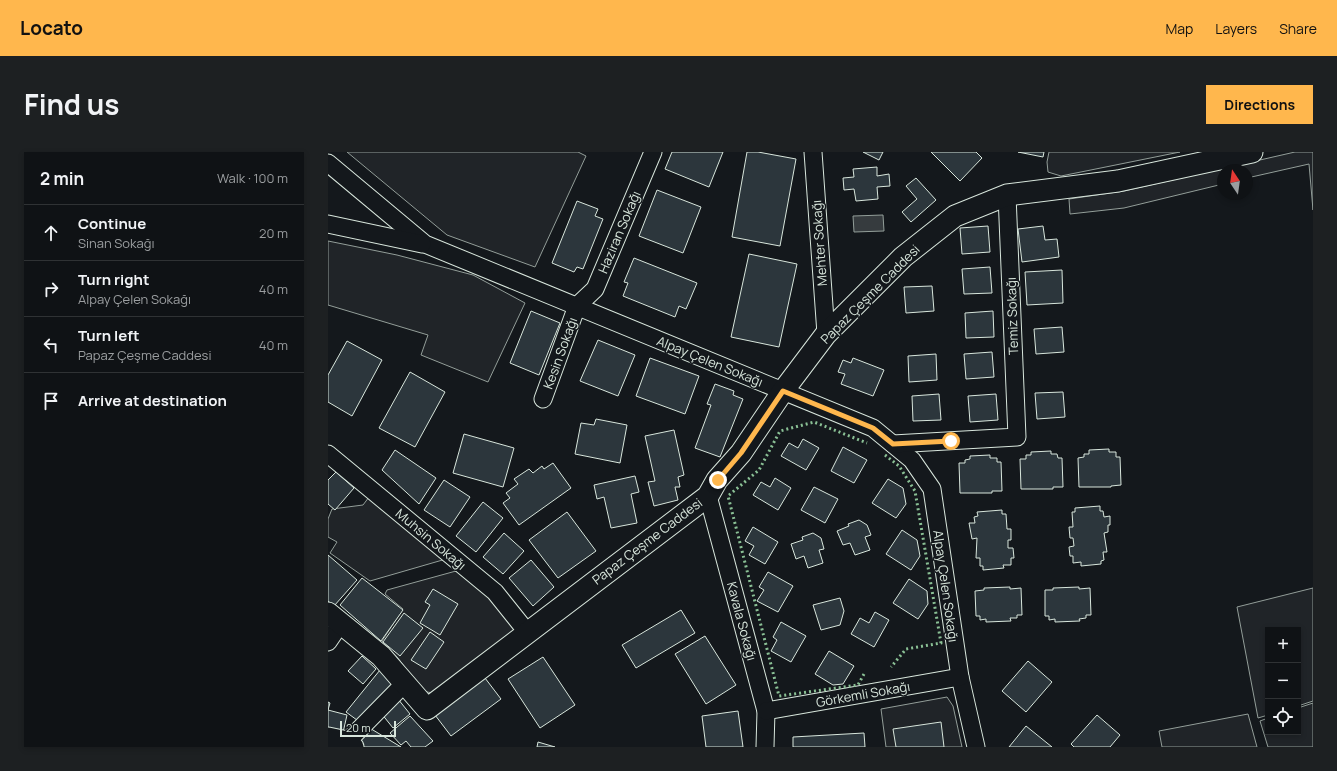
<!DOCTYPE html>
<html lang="en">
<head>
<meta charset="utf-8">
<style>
  body { margin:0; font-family:Manrope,sans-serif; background:#1d2022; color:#f1f3f6 }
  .controls { position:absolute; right:12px; bottom:12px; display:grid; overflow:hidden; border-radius:0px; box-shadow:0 2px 6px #0003 }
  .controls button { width:36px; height:36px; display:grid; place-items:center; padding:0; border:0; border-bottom:1px solid #2f3234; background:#0f1215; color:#f1f3f6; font:20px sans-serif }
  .compass { position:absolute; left:889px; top:12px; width:36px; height:36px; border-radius:50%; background:#0f1215; box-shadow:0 2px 6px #0003; rotate:347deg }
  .scale { position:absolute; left:12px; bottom:10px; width:56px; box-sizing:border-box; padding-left:4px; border:2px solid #d8e6dc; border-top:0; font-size:11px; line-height:14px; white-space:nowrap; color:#d8e6dc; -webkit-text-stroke:3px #14181c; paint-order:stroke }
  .stop { position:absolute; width:12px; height:12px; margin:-9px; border:3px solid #ffb74d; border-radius:50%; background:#fff }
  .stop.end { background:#ffb74d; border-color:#fff; box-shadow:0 1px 4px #0008 }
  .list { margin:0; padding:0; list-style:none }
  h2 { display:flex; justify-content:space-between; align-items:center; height:52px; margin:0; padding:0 16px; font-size:17px }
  h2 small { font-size:13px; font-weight:400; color:#9b9ea0 }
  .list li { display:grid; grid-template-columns:26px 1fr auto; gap:12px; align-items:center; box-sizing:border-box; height:56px; padding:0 16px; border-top:1px solid #2f3234 }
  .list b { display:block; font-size:15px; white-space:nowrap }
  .list p { margin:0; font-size:13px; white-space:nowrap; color:#9b9ea0 }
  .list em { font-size:13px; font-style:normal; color:#9b9ea0 }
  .icon { flex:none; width:22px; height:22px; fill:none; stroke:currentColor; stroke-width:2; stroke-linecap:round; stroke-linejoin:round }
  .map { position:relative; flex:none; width:985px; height:595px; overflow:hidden; border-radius:0px }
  header { display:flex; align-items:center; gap:24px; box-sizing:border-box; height:56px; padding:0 20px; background:#ffb74d; color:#111 }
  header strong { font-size:19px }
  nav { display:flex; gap:22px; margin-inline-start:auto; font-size:14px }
  .intro { display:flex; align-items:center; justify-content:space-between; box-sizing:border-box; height:96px; padding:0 24px }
  h1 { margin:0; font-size:28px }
  .button { padding:10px 18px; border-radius:0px; background:#ffb74d; color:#111; font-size:14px; font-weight:700 }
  main { display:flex; gap:24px; padding:0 24px }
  aside { flex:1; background:#0f1215; border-radius:0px; box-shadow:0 2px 6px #0003 }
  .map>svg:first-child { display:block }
  .green { fill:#202428; stroke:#939e99 }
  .water { fill:#363b3e; stroke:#939e99 }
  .building { fill:#2c363c; stroke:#d8e6dc }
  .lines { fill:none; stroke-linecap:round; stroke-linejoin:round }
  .minor-casing { stroke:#d8e6dc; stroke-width:19 }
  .tertiary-casing { stroke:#d8e6dc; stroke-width:23 }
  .minor { stroke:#14181c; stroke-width:17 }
  .tertiary { stroke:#14181c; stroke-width:21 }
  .hedge { stroke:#8ac095; stroke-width:3; stroke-dasharray:2 3; stroke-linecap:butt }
  .route { stroke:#ffb74d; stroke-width:5 }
  .labels { text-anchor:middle; stroke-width:3; stroke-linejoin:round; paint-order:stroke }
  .street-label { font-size:13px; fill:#d8e6dc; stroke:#14181c }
</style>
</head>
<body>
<header>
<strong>Locato</strong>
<nav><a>Map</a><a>Layers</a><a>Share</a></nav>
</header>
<div class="intro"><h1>Find us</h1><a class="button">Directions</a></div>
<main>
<aside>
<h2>2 min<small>Walk · 100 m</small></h2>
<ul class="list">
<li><svg class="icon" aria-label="ahead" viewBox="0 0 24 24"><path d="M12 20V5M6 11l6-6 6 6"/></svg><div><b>Continue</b><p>Sinan Sokağı</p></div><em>20 m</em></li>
<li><svg class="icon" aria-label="right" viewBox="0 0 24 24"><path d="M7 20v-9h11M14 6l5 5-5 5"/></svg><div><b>Turn right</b><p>Alpay Çelen Sokağı</p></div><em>40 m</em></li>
<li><svg class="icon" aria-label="left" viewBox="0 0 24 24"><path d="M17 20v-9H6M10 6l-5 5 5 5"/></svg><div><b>Turn left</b><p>Papaz Çeşme Caddesi</p></div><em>40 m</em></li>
<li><svg class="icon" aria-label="arrive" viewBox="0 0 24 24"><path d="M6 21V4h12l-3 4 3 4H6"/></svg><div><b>Arrive at destination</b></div></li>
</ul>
</aside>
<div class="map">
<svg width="985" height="595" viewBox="0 0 985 595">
  <rect width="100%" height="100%" fill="#14181c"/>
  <g class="green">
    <polygon points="19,0 250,0 258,4 207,115 119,83"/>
    <polygon points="721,0 852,0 733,24 720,20 719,10"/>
    <polygon points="967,0 985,0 985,58 981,12 919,26 919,18 895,18 895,32 796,56 742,62 741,47 796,39"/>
    <polygon points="0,89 69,103 145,123 197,151 160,230 93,203 100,183 0,153"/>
    <polygon points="41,345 118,407 42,429 2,401 9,390 0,385 0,367 4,357 35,353"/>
    <polygon points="128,419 156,439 189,476 110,542 94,539 70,506 54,489 75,457 57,442 59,438"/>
    <polygon points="985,436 985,549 970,554 970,478 940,478 940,563 930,566 909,455"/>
    <polygon points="619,545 625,554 634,595 558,595 553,557"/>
    <polygon points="985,551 985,595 940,595 932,569 940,566 940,580 970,580 970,556"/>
    <polygon points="920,562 929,595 834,595 831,579"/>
  </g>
  <polygon class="water" points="555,63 556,79 526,80 525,64"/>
  <g class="building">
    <polygon points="344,0 395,0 381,35 337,17"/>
    <polygon points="419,0 430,0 468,7 452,94 404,85"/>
    <polygon points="535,0 555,0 551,8"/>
    <polygon points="603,0 648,0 654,6 632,29"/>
    <polygon points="690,0 716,0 715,5"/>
    <polygon points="549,15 549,24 561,22 562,34 549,35 550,47 528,49 526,37 516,38 515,26 526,25 525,17"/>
    <polygon points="588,26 608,48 583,70 574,60 589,47 578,34"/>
    <polygon points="329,38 373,55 355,101 311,84"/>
    <polygon points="249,49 270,57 267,64 275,67 255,117 249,115 246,120 224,111"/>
    <polygon points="660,74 662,100 634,102 632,76"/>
    <polygon points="715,74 717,88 729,87 731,105 694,110 690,77"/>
    <polygon points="421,102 469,112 451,195 403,185"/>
    <polygon points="306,106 369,131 358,157 351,154 347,165 295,144 300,131 296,130"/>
    <polygon points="662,115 664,141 636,142 634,117"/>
    <polygon points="734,118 735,151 699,153 697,120"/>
    <polygon points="604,134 606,159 578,161 576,135"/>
    <polygon points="203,159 232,171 211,223 182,211"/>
    <polygon points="665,159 666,185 638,186 637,161"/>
    <polygon points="734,175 736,200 708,202 706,177"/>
    <polygon points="270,188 307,203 290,244 252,229"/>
    <polygon points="19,189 54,208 24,264 0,250 0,223"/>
    <polygon points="664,200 666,225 638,227 636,202"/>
    <polygon points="608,202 609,228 581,230 580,204"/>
    <polygon points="322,206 371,224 357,262 308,244"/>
    <polygon points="525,206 556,218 545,244 513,232 517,222 510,220 515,208 523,211"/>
    <polygon points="82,220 117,240 87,295 51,276"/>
    <polygon points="387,232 406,239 405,243 415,247 392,305 367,296 383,253 379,252"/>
    <polygon points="735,240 737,265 709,267 707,241"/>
    <polygon points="611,242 613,268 585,269 584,244"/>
    <polygon points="668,242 670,268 642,270 640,244"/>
    <polygon points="268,267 299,273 292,311 247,302 253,271 266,273"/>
    <polygon points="346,278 356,323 350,325 352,335 347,335 350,348 326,354 320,330 327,329 317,284"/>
    <polygon points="136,282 186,296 175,335 125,321"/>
    <polygon points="475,287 491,296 478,318 453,304 461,291 470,296"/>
    <polygon points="515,295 539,308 526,331 503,319"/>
    <polygon points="781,297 781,300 788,300 788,305 792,305 793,333 783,334 783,335 751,335 750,306 756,305 756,302 761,302 761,298"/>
    <polygon points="67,298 108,326 91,352 54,318"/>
    <polygon points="723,299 723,302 729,302 730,306 734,306 735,335 725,335 725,337 693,337 692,307 698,307 698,303 703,303 703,300"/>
    <polygon points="662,303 662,306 669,306 669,310 673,310 674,339 664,339 664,341 632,341 631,311 637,311 637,308 642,307 642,304"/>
    <polygon points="225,311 243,336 191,373 175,351 182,346 178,341 190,332 186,327 201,317 205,321 214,314 216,317"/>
    <polygon points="8,320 26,336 7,358 0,352 0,328"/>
    <polygon points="307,324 311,340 303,342 309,371 283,376 276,345 269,347 266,333"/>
    <polygon points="447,326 463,336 450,358 425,343 433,330 442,335"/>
    <polygon points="560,327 575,336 578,352 568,366 544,351"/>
    <polygon points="116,328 142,345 122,375 96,358"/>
    <polygon points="486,335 510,347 497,371 473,358"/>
    <polygon points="155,350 175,366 148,400 128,384"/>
    <polygon points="772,354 772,359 775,359 776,365 782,364 782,373 780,373 780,380 776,381 779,400 775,400 776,408 773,409 773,412 753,414 753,410 745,411 745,404 742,404 741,395 746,394 745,386 742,386 741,375 745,375 744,360 747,360 747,356"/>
    <polygon points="674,358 674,362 678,362 679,377 683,377 683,388 680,388 680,396 685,396 686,406 683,406 683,413 675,413 676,416 655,418 655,414 652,414 652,406 648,406 649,386 644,387 641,371 647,371 646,365 650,364 649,360"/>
    <polygon points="239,360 268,399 230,426 201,388"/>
    <polygon points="531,368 539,373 543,383 537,385 542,398 527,403 522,391 515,393 509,379 521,374 520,372"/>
    <polygon points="425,375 450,390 437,412 421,403 426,394 417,389"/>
    <polygon points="574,378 589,388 592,404 583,418 558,402"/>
    <polygon points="176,381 196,399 175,422 155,405"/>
    <polygon points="485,381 493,386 496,397 491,398 495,411 480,416 476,404 468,407 463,392 475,388 474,385"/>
    <polygon points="0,403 29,428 6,454 0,449"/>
    <polygon points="203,408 226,435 205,454 181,426"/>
    <polygon points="440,420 465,434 450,460 429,449 436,438 431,435"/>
    <polygon points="34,426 75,458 53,489 12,453"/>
    <polygon points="581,427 599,439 600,452 590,467 565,451"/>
    <polygon points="682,435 682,437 693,436 694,463 689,463 689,466 682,466 683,469 658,470 658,467 652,468 652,464 648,464 647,439 656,438 656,436"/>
    <polygon points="751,435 751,437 762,436 763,463 758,463 758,466 751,467 752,469 727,470 727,467 721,468 721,464 717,464 717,438 725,438 725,436"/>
    <polygon points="105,437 130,452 112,483 92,471 102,453 97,450"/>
    <polygon points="512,446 516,459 512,473 493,478 485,453"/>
    <polygon points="353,458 367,481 308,516 294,493"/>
    <polygon points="547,460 561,468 546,495 523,482 532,466 541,471"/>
    <polygon points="76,461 95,476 72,504 55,490"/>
    <polygon points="453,470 478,484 463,510 443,499 449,488 445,485"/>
    <polygon points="102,480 116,490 98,517 83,508"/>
    <polygon points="377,484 408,533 378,552 347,502"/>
    <polygon points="501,499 526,514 515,532 505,533 487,522"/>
    <polygon points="34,504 48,517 35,532 20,519"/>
    <polygon points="215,505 247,553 212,576 180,527"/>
    <polygon points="700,509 724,530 698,560 674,539"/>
    <polygon points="52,518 69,535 33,571 18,560"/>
    <polygon points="157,526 173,547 123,584 107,563"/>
    <polygon points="70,547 82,562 65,576 53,561"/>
    <polygon points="0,550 2,551 0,558 19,563 14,585 0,582"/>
    <polygon points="410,559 415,595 378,595 374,564"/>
    <polygon points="769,563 792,583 782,595 746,595 743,592"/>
    <polygon points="82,564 105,589 97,595 83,595 78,589 73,593 62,581"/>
    <polygon points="613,570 616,595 568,595 565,577"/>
    <polygon points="698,574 724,595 681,595"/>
    <polygon points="40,575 73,595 30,595 28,594"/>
    <polygon points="536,581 537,595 465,595 465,585"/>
    <polygon points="210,590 227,595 209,595"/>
  </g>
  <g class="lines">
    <g class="minor-casing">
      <g id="minor">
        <polyline points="485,0 498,182"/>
        <polyline points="0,11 97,92 545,276 584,308 604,337 632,525 648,595"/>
        <polyline points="0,72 94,92"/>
        <polyline points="215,247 249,154 267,137 325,0"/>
        <polyline points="565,292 689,285 679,43"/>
        <polyline points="0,302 167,440 199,480"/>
        <polyline points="380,344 438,559 437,595"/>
        <polyline points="0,490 13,471"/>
        <polyline points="438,559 632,525"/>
        <polyline points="19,590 77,531"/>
      </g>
    </g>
    <g class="tertiary-casing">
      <g id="tertiary">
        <polyline points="0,461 53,504 99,557 380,344 389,328 413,301 455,239 498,182 575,105 627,64 679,43 790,29 924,0"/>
        <polyline points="0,586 19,590 25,595"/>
      </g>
    </g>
    <use href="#minor" class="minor"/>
    <use href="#tertiary" class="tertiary"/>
    <g class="hedge">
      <polyline points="557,303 571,314 587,339 613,491 578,497 563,515"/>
      <polyline points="536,522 530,533 451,544 400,344 431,318 452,279 486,270 539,291"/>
    </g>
  </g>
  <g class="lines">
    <polyline class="route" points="390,328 413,301 455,239 545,276 565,292 623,289"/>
  </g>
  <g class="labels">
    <g class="street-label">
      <text transform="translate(291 80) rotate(-67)" y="5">Haziran Sokağı</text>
      <text transform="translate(491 91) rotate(-94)" y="5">Mehter Sokağı</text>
      <text transform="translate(542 142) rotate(-45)" y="5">Papaz Çeşme Caddesi</text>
      <text transform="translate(684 164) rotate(-92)" y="5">Temiz Sokağı</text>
      <text transform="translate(232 201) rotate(-70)" y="5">Kesin Sokağı</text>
      <text transform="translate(382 209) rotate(22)" y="5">Alpay Çelen Sokağı</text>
      <text transform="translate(103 387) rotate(40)" y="5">Muhsin Sokağı</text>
      <text transform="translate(319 389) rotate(-37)" y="5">Papaz Çeşme Caddesi</text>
      <text transform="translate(618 434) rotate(82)" y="5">Alpay Çelen Sokağı</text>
      <text transform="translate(414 469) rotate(75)" y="5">Kavala Sokağı</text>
      <text transform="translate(535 542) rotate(-10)" y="5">Görkemli Sokağı</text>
    </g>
  </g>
</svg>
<div class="controls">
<button>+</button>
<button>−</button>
<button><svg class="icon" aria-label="locate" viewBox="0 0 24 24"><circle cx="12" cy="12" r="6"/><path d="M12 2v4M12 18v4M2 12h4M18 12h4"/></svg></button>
</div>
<svg class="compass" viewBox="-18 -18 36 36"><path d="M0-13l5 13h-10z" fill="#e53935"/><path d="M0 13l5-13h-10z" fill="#9b9ea0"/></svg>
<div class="scale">20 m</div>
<div class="stop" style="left:623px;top:289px"></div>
<div class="stop end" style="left:390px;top:328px"></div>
</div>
</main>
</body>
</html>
